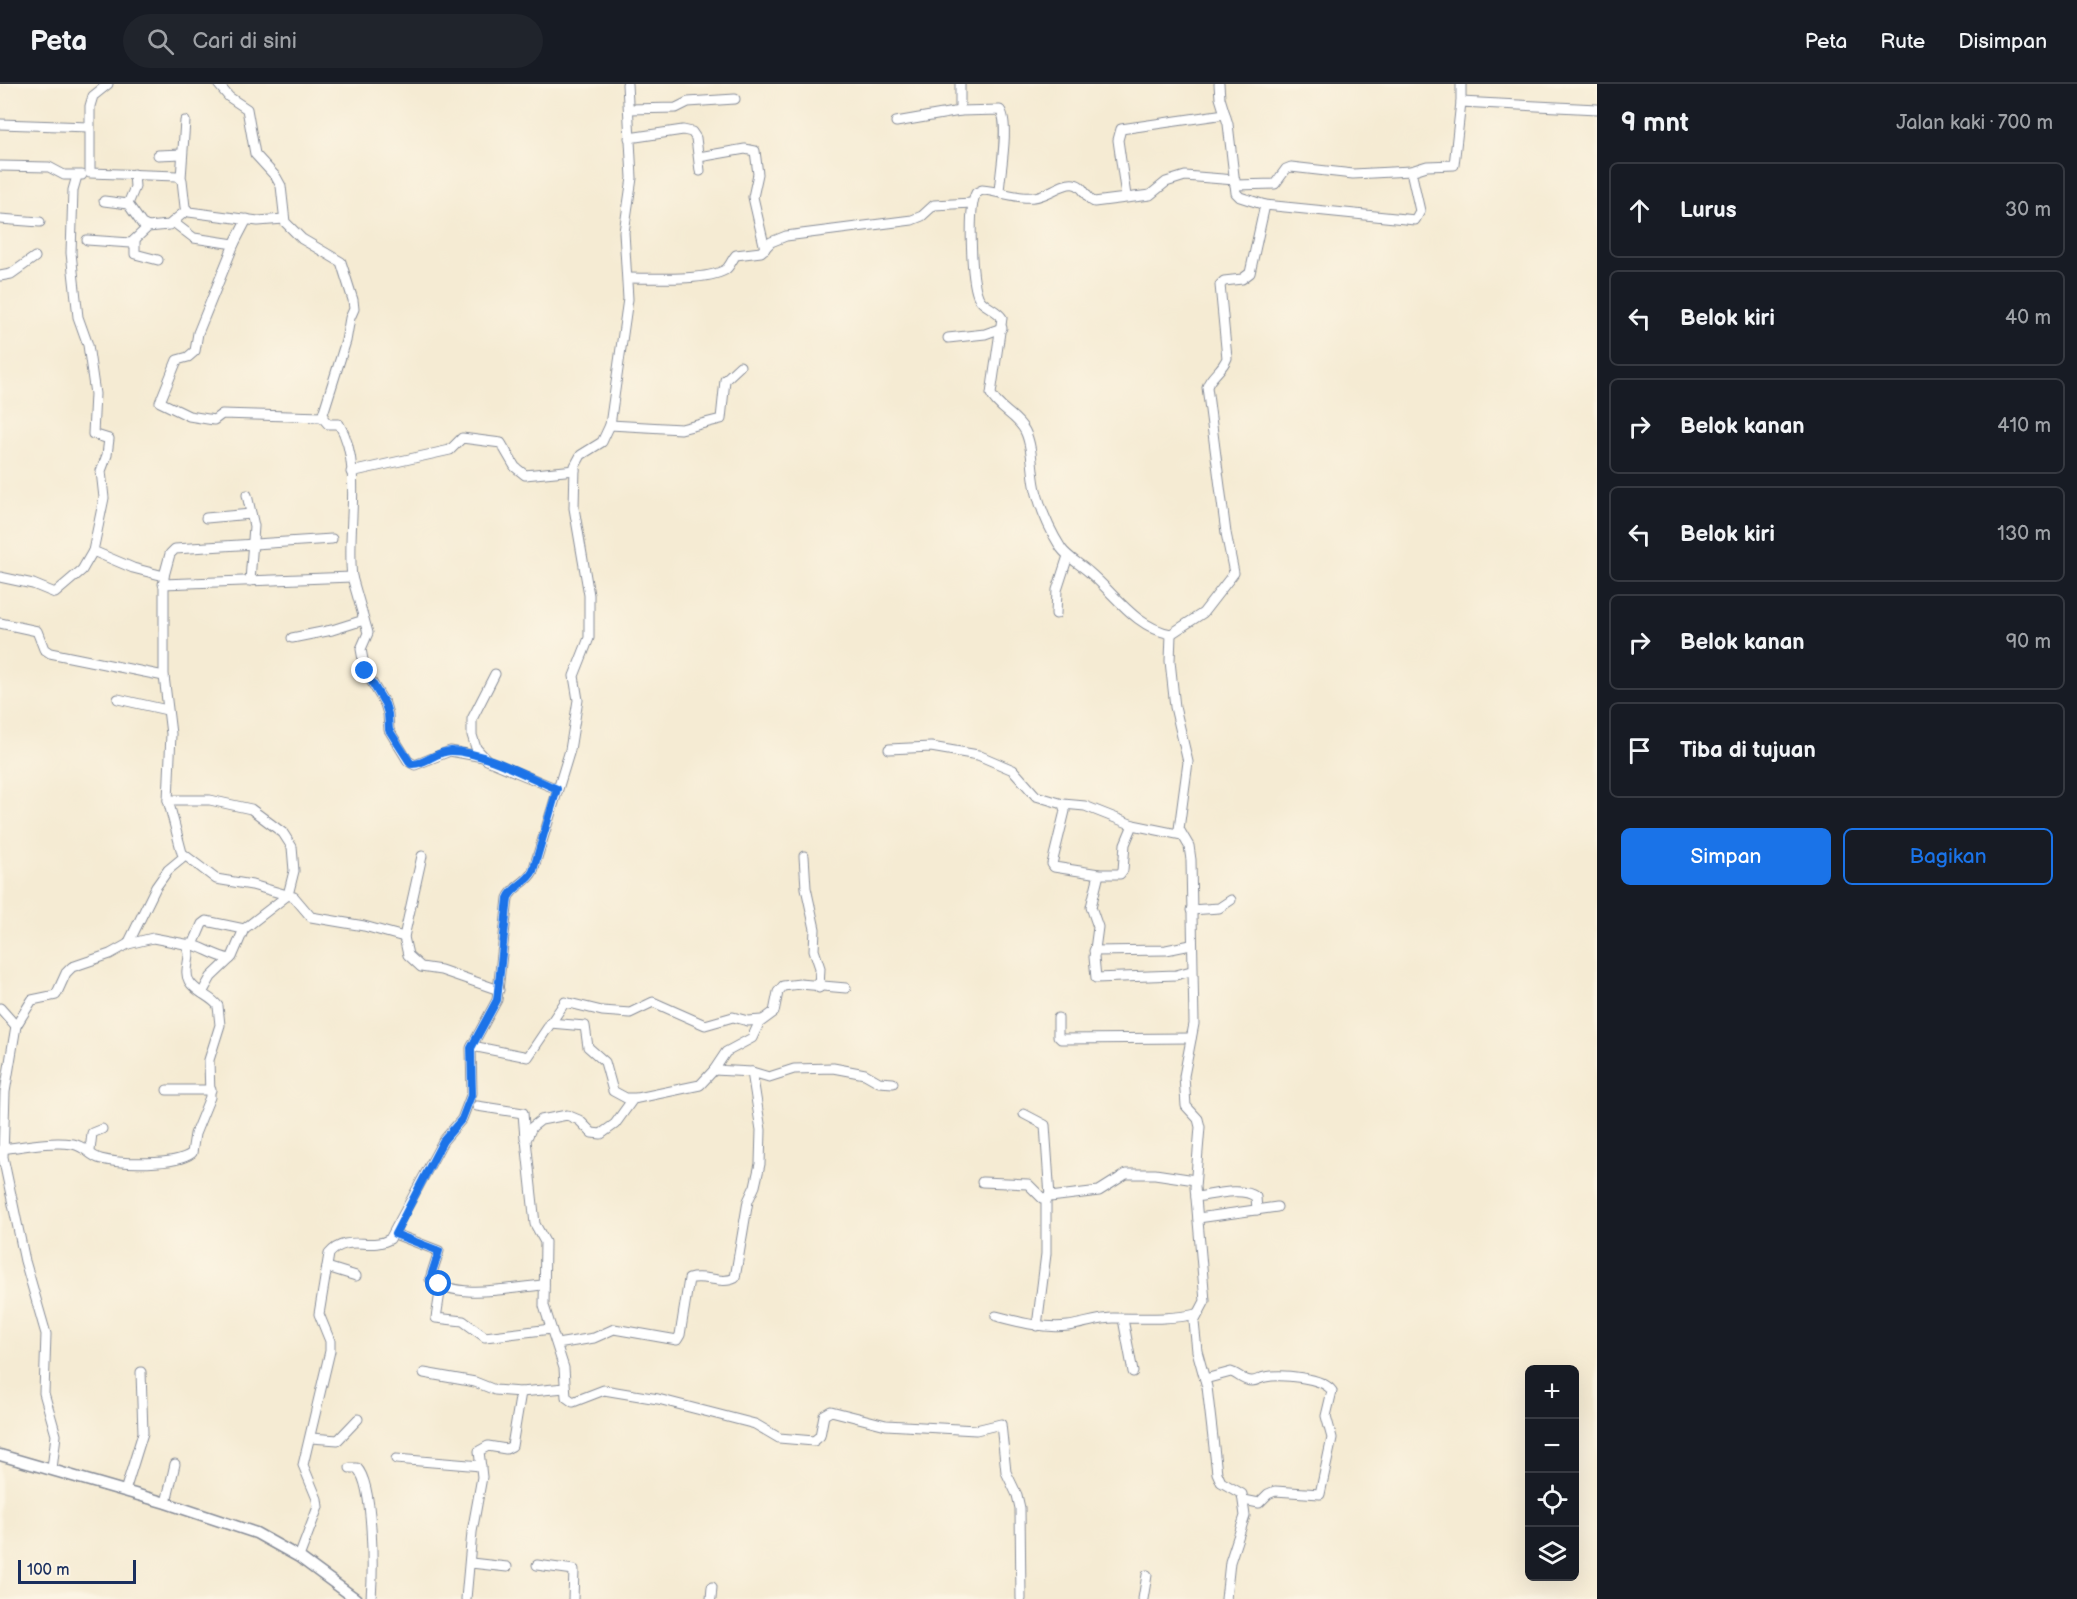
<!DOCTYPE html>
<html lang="id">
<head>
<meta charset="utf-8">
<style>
  body { margin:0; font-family:"Balsamiq Sans",sans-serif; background:#20242c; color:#f1f3f6 }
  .controls { position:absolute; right:18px; bottom:18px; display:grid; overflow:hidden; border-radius:9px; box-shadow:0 6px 24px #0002 }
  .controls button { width:54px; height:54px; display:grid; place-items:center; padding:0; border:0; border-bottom:2px solid #363941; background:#171b24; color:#f1f3f6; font:30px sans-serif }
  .scale { position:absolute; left:18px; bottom:15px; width:118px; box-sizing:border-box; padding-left:6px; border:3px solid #1b2f5e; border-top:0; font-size:16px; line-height:21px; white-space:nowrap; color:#1b2f5e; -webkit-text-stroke:4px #fcf5e5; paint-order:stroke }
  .stop { position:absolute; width:18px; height:18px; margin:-14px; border:4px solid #1a73e8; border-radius:50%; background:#fff }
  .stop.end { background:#1a73e8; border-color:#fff; box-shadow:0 2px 6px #0008 }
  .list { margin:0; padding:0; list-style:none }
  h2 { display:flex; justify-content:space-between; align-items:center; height:78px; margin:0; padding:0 24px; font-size:26px }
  h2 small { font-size:20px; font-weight:400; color:#9ea1a6 }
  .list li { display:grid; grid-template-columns:39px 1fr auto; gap:18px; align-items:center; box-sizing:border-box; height:96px; margin:0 12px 12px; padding:0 12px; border:2px solid #363941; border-radius:9px }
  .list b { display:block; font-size:22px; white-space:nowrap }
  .list em { font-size:20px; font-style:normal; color:#9ea1a6 }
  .actions { display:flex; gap:12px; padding:18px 24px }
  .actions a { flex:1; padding:14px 0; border:2px solid #1a73e8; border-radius:9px; text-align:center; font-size:21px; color:#1a73e8 }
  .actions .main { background:#1a73e8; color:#fff }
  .icon { flex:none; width:33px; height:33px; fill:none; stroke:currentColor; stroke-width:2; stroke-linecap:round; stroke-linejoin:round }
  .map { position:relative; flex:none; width:1597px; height:1515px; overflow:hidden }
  header { display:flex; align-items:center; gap:36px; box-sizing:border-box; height:84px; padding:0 30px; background:#171b24; border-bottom:2px solid #363941 }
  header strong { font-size:28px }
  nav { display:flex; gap:33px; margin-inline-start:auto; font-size:21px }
  .search { width:420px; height:54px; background:#20242c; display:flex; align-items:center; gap:15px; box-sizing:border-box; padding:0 21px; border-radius:33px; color:#9ea1a6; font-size:22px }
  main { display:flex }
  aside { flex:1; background:#171b24 }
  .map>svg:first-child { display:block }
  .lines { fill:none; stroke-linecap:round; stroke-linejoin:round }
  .minor-casing { stroke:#888d98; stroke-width:11 }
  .tertiary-casing { stroke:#888d98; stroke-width:13 }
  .minor { stroke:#fff; stroke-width:9 }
  .tertiary { stroke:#fff; stroke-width:10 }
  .route { stroke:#1a73e8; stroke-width:8 }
</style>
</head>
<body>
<header>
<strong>Peta</strong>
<div class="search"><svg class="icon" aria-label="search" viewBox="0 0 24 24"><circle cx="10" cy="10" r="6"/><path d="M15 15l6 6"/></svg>Cari di sini</div>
<nav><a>Peta</a><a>Rute</a><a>Disimpan</a></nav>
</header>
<main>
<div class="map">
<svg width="1597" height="1515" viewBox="0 0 1597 1515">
  <rect width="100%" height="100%" fill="#fcf5e5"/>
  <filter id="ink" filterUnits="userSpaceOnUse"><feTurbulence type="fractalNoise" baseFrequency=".0167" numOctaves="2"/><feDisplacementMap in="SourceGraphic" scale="12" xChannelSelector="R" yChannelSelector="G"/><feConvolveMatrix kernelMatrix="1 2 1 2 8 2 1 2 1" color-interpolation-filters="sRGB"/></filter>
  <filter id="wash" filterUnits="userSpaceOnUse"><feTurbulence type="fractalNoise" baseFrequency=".008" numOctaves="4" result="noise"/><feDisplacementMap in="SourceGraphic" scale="24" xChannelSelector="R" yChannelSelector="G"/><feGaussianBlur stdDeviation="1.35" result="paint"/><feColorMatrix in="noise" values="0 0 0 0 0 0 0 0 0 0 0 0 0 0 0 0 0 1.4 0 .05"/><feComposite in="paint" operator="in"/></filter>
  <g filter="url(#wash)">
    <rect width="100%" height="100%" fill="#f5ebd3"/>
  </g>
  <g filter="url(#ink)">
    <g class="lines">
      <g class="minor-casing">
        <g id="minor">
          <polyline points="108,0 93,12 90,22 90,89 177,92 182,96 185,123 189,128 258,137 284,135"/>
          <polyline points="960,0 960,27"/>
          <polyline points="1461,18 1461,0"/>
          <polyline points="629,25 676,24 688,18 735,15"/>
          <path d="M896 38 960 27 1000 26C1010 38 1000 90 999 108"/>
          <polyline points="0,40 89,43"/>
          <polyline points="629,54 683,46 692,48 696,54 700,87"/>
          <polyline points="158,71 182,70"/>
          <polyline points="699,73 745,65 755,67 758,90 753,113 765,165"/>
          <polyline points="0,82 49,83 64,91 82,91"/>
          <polyline points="134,90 135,103 128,120 142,140 148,143"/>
          <polyline points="77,92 73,106 71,169 78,233 88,261 95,310 93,350 109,355 107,371 101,387 104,414 93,467 133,484 164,492 164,592 171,650 168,716 182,769 216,795 252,801 294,813 311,833 364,842 404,853"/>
          <polyline points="181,94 185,37"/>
          <polyline points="1235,101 1275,100 1286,85 1291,83 1353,90 1411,87"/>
          <polyline points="1126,112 1118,56 1121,45 1225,30"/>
          <polyline points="104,117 128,120"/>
          <polyline points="1265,121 1415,136 1420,127 1411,87 1427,82 1454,81 1461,18 1597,25"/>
          <polyline points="0,135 40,138"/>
          <polyline points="247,135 234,160 198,249 195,267 188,273 177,276 160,318 189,332 214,336 222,330 322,333"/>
          <polyline points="173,138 194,154 234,160"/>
          <polyline points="87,156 131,159 148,143 169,141 187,126"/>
          <polyline points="135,156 135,170 158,176"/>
          <polyline points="0,192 11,190 35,173"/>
          <path d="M628 194C651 194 706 197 725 186 730 183 732 175 736 171L761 168 771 158 786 152 912 136 922 132 934 121 972 119"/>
          <polyline points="948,254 985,250 1002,244"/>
          <polyline points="610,341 681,345 721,335 725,296 740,282"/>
          <polyline points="351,388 450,366 462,354 501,359 515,383 525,391 575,386"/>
          <polyline points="247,411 254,442 250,497"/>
          <polyline points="206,434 251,430"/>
          <polyline points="164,492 170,470 175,465 332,455"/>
          <polyline points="0,493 33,500 55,509 82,486 93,467"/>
          <polyline points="352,493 368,549 361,565 365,587 385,620 388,630 389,646 408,677 415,681 450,667 483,673"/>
          <path d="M163 500 352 493C346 448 364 381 339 340H328L322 333 346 257 350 234 354 225 353 216 341 178 302 155 285 138 281 102 276 93 255 70 247 25 229 13 218 0"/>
          <polyline points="1056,530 1057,506 1068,472"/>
          <polyline points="0,539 37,547 44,565 50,569 164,592"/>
          <path d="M1171 550 1203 529 1234 489 1226 449 1207 303C1210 292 1222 287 1227 274L1220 201 1224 197 1242 195 1250 189 1265 121 1240 113 1236 109 1228 40 1220 14 1219 0"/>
          <polyline points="292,554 332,546 364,536"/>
          <polyline points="495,590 472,635 472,651 476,664 487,676 557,705"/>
          <polyline points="118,615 167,626"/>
          <polyline points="889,665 931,663 978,671 1013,686 1036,712 1063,720 1065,727 1052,780 1054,783 1099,790 1120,790 1123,786 1125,760 1133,741 1182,751"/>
          <polyline points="168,716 210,716 251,725 283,749 292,763 294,787 288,811 244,845 232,873 211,893 202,909"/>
          <polyline points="1063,720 1085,722 1133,741"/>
          <polyline points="422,772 404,853 408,871 421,883 441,886 499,906"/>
          <polyline points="804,772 806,804 815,845 814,866 820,884 819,904"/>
          <polyline points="1099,790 1091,823 1098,843 1094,873 1096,894 1176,891 1191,887"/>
          <polyline points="1191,826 1219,824 1231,816"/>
          <path d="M188 860C203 862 211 871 230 875"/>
          <polyline points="193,861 202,840 206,837 244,845"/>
          <polyline points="1094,867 1166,866 1191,861"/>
          <polyline points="846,904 800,900 783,902 778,908 774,928 759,939 752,954 726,968 714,986 752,988 769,993 794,985 833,984 865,990 879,998 893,999"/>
          <polyline points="0,924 16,942"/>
          <polyline points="1058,934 1058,952 1061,955 1191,954"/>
          <polyline points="550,939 585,942 588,963 605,978 613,1007 626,1014 636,1014"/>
          <polyline points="472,962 528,973 565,918 602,927 630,929 653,918 705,941 733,933 748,937 762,936"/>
          <polyline points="714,986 700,1001 633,1015 615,1040 601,1050 592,1049 579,1036 567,1031 541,1036 532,1043 526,1056 535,1140 545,1158 544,1222 564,1284 566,1313 573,1318 604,1306 658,1315 755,1340 779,1354 814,1357 820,1352 824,1331 831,1327 886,1341 976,1346 1001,1340 1006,1388 1017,1411 1020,1424 1021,1515"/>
          <polyline points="167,1006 211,1006"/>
          <polyline points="477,1022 523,1029 525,1054"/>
          <polyline points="1024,1030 1045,1041 1050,1113"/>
          <path d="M3 1065C26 1062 50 1057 73 1060 87 1063 89 1072 101 1075 121 1080 175 1082 192 1069L195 1050 210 1013 209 976 220 941 218 922C211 912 196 909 189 897 182 885 195 871 185 860L153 854 128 860"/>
          <polyline points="90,1067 92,1049 102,1045"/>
          <polyline points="982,1098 1028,1100 1042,1114 1099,1107 1126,1090 1155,1090 1195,1096"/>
          <path d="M1196 1113C1212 1111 1243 1102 1256 1113L1257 1126"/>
          <polyline points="1198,1134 1277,1123"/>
          <path d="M395 1150 439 1167 430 1195C459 1217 510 1203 544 1201"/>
          <polyline points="327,1183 356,1192"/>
          <polyline points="441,1202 436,1234 463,1237 485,1253 551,1245"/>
          <path d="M996 1232C1019 1238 1044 1245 1068 1242 1084 1240 1098 1234 1114 1234 1142 1234 1169 1236 1196 1230"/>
          <polyline points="1123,1235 1133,1288"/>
          <polyline points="1037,1242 1046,1170 1046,1114"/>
          <path d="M557 1260 594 1254 614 1245 677 1256 680 1251 689 1195C704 1190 721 1201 735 1194L748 1117 755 1102 760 1080 761 1046 752 988"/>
          <polyline points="424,1289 475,1298 495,1306 521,1308 565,1304"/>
          <path d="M1205 1295 1231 1288C1239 1290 1242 1297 1252 1297 1257 1297 1260 1294 1265 1293 1281 1290 1323 1293 1332 1307L1326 1332 1332 1354 1320 1410 1275 1407 1268 1410 1259 1419 1244 1416"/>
          <polyline points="311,1354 338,1356 358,1335"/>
          <polyline points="396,1375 481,1382"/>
          <path d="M350 1384H357C374 1401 373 1488 371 1515"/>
          <polyline points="52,1385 56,1351 44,1309 46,1250 25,1177 3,1073 5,1008 16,942 32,916 56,911 66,889 72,883 110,870 128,860 156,803 168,786 185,772"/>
          <polyline points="125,1407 143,1349 141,1288"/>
          <polyline points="166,1419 175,1380"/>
          <path d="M299 1473 318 1423 317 1415 303 1381 330 1267V1257L319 1230 329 1170C347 1149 370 1167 390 1155L443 1057 462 1035 472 1009 471 964 497 916 508 814C513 802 527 799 533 787L570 666 578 616 574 592 589 554V511L574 424 575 382 581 371 602 358 610 341 628 215 624 148 632 94 627 0"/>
          <polyline points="471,1479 507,1483"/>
          <polyline points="537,1481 574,1486 573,1515"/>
          <polyline points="466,1515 472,1448 482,1393 479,1367 488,1362 506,1365 512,1362 521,1308"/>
          <polyline points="711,1515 712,1503"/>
          <polyline points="1143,1515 1147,1491"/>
          <path d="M1226 1515 1230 1478 1245 1432 1242 1410 1221 1398 1217 1389 1207 1303 1197 1267 1194 1238 1205 1217 1195 1103 1200 1043 1198 1035 1186 1022 1184 992 1194 940 1191 776 1189 762 1179 745 1188 678 1175 623 1170 577 1171 550C1135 543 1116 511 1089 488 1080 480 1068 474 1061 464 1051 448 1042 428 1037 410 1031 390 1034 365 1025 347 1017 331 999 326 991 310L1002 234C997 225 981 222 978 212 971 195 968 124 976 109L982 106C1000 107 1016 115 1034 113 1047 112 1063 98 1074 100 1084 101 1085 114 1094 118L1150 111 1166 98 1185 92 1235 96"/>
        </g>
      </g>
      <g class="tertiary-casing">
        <polyline id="tertiary" points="0,1371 166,1419 256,1449 299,1473 356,1515"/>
      </g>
      <use href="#minor" class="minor"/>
      <use href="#tertiary" class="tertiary"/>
    </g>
  </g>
  <g class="lines" filter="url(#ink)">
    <path class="route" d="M365 587 385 620 388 630 389 646 411 680C425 681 436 667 451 667 482 667 529 693 557 705L533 787C527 799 513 802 508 814L497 916 471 964 472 1009 462 1035 443 1057 395 1150 439 1167 430 1195 439 1200"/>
  </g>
</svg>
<div class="controls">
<button>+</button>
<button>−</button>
<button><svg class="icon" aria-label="locate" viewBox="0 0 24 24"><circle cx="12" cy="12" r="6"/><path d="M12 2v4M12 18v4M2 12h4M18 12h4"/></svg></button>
<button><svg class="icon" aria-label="layers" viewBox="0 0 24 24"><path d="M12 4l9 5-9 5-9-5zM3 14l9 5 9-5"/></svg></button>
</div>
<div class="scale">100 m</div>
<div class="stop" style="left:439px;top:1200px"></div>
<div class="stop end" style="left:365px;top:587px"></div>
</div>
<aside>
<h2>9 mnt<small>Jalan kaki · 700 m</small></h2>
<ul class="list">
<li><svg class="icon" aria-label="ahead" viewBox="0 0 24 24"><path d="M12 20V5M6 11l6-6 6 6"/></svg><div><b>Lurus</b></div><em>30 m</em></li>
<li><svg class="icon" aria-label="left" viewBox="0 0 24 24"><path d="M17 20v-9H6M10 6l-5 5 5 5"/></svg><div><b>Belok kiri</b></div><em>40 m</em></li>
<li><svg class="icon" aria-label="right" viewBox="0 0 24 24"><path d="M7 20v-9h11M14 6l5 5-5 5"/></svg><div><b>Belok kanan</b></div><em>410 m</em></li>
<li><svg class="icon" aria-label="left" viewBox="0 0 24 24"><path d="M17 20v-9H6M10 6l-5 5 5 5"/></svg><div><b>Belok kiri</b></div><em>130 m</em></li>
<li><svg class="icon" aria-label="right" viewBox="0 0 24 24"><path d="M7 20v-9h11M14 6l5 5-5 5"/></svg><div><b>Belok kanan</b></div><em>90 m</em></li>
<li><svg class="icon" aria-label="arrive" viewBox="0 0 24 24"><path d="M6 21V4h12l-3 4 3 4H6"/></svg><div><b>Tiba di tujuan</b></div></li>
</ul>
<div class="actions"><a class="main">Simpan</a><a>Bagikan</a></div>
</aside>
</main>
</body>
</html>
